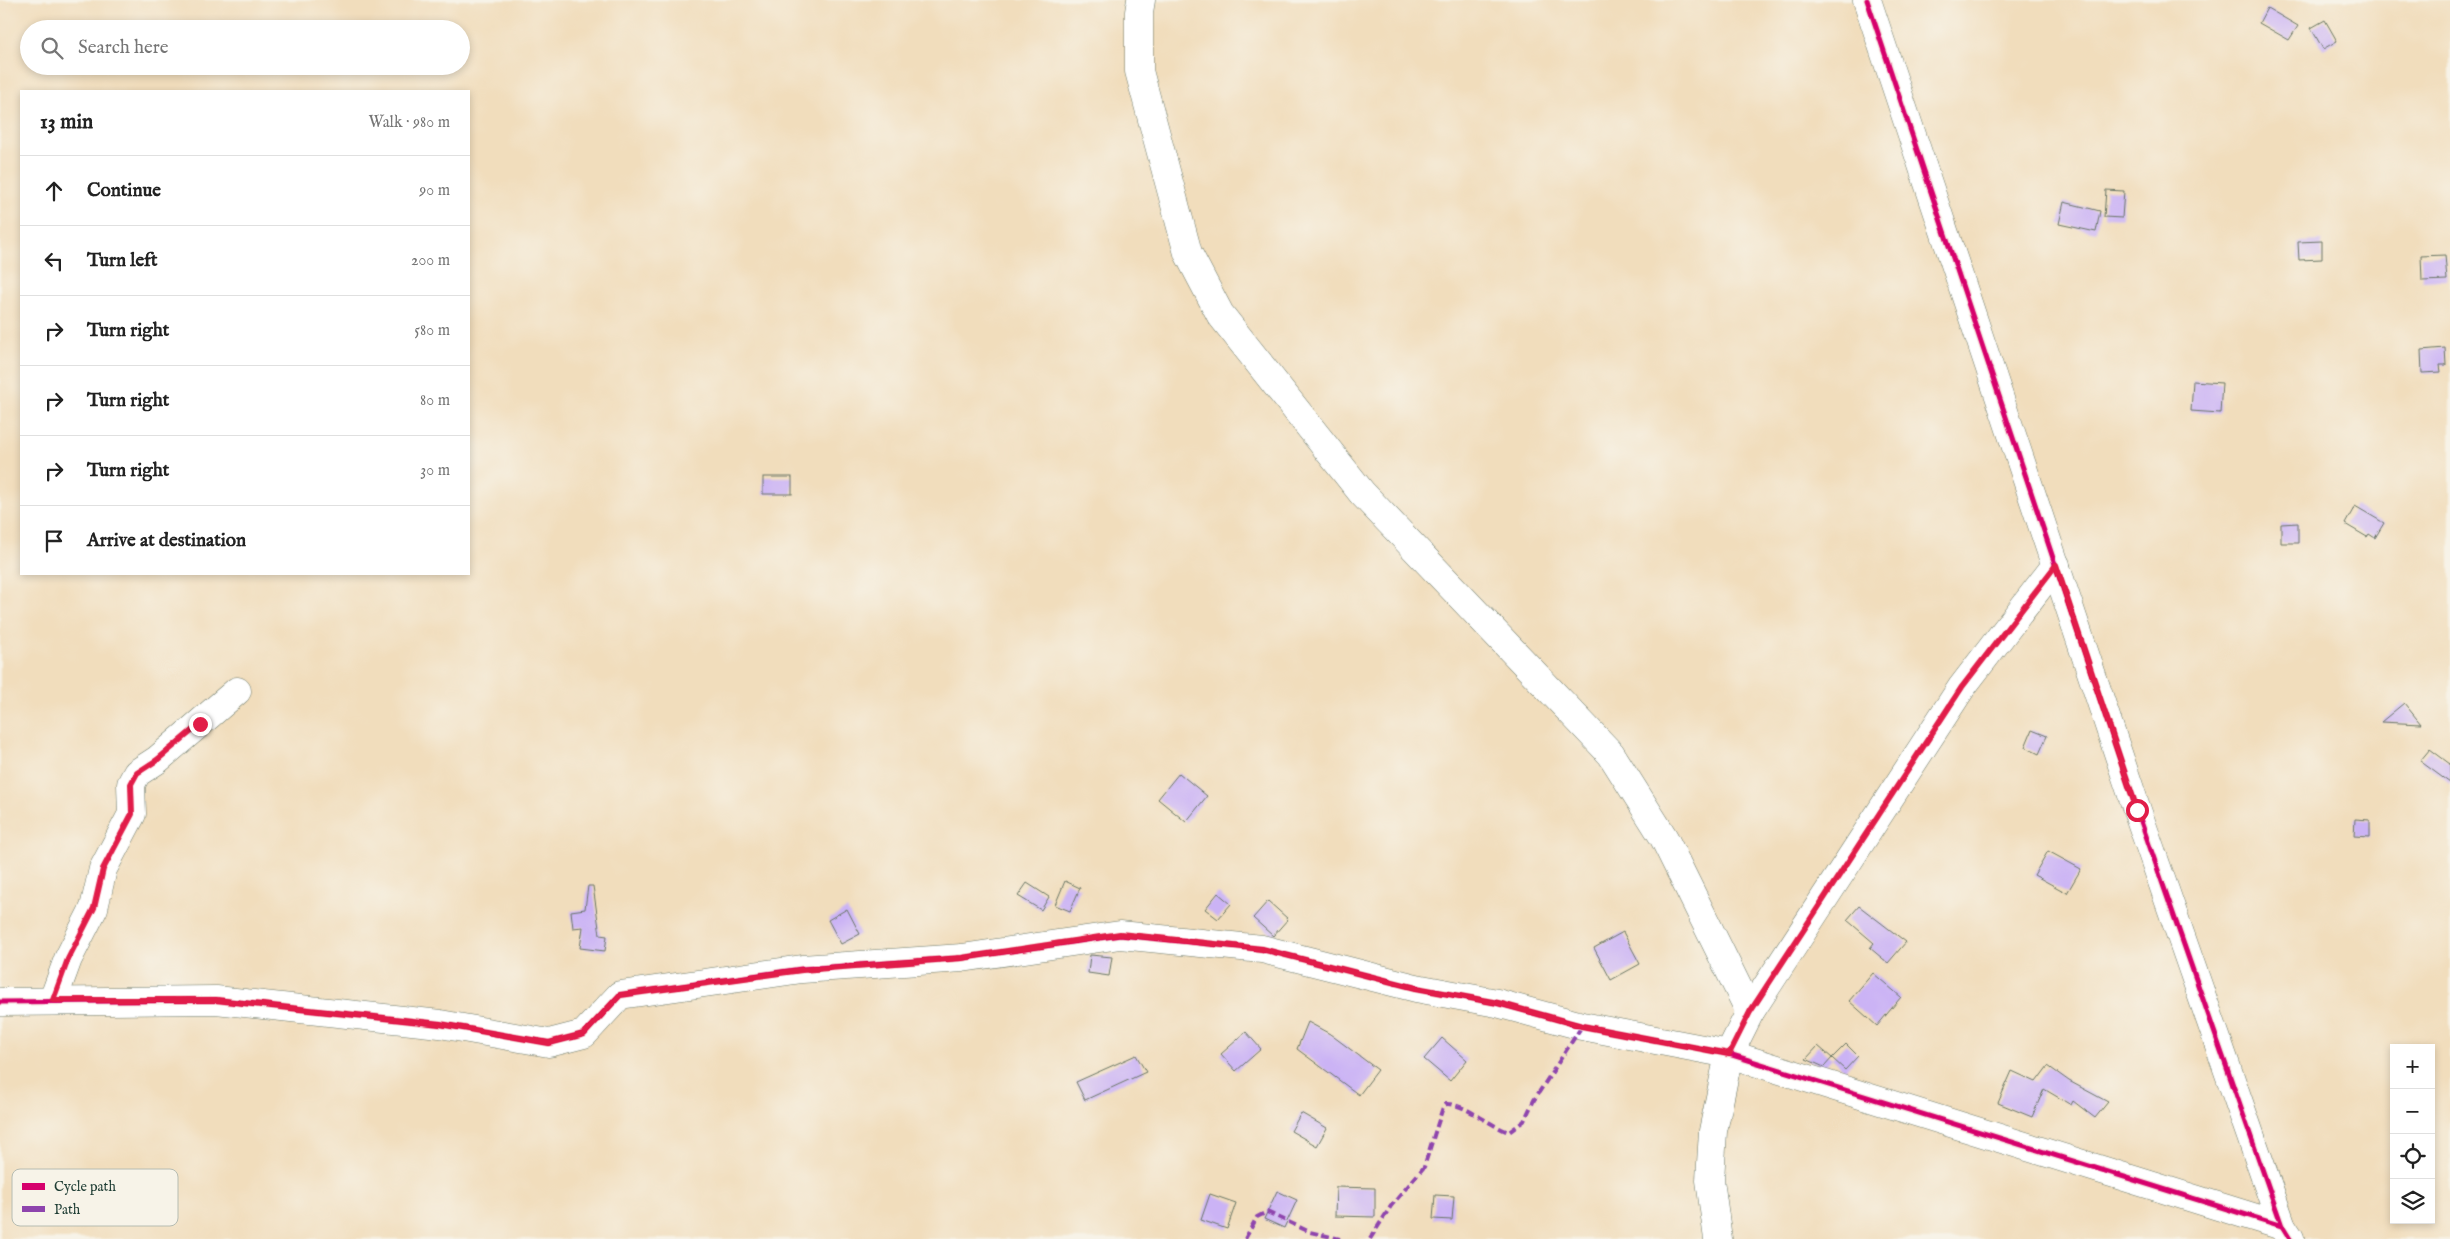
<!DOCTYPE html>
<html lang="en">
<head>
<meta charset="utf-8">
<style>
  body { margin:0; font-family:"IM FELL English",serif; background:#f6f6f6; color:#222 }
  .controls { position:absolute; right:15px; bottom:15px; display:grid; overflow:hidden; border-radius:0px; box-shadow:0 2px 8px #0003 }
  .controls button { width:45px; height:45px; display:grid; place-items:center; padding:0; border:0; border-bottom:1px solid #e0e0e0; background:#fff; color:#222; font:25px sans-serif }
  .stop { position:absolute; width:15px; height:15px; margin:-11px; border:4px solid #e11d48; border-radius:50%; background:#fff }
  .stop.end { background:#e11d48; border-color:#fff; box-shadow:0 1px 5px #0008 }
  .list { margin:0; padding:0; list-style:none }
  h2 { display:flex; justify-content:space-between; align-items:center; height:65px; margin:0; padding:0 20px; font-size:21px }
  h2 small { font-size:16px; font-weight:400; color:#767676 }
  .list li { display:grid; grid-template-columns:32px 1fr auto; gap:15px; align-items:center; box-sizing:border-box; height:70px; padding:0 20px; border-top:1px solid #e0e0e0 }
  .list b { display:block; font-size:19px; white-space:nowrap }
  .list em { font-size:16px; font-style:normal; color:#767676 }
  .icon { flex:none; width:28px; height:28px; fill:none; stroke:currentColor; stroke-width:2; stroke-linecap:round; stroke-linejoin:round }
  .map { position:relative; flex:none; width:2450px; height:1239px; overflow:hidden }
  .search { position:absolute; background:#fff; box-shadow:0 2px 8px #0003; left:20px; top:20px; width:450px; height:55px; display:flex; align-items:center; gap:12px; box-sizing:border-box; padding:0 18px; border-radius:28px; color:#767676; font-size:19px }
  .panel { position:absolute; background:#fff; box-shadow:0 2px 8px #0003; left:20px; top:90px; width:450px; height:485px; border-radius:0px }
  .map>svg:first-child { display:block }
  .building { fill:#cbb3f5 }
  .lines { fill:none; stroke-linecap:round; stroke-linejoin:round }
  .minor-casing { stroke:#687564; stroke-width:29 }
  .minor { stroke:#fff; stroke-width:28 }
  .quiet { stroke:#8e44ad; stroke-width:4; stroke-dasharray:8 4; stroke-linecap:butt }
  .cycleway-casing { stroke:#f7f3e8; stroke-width:8 }
  .cycleway { stroke:#d6006c; stroke-width:5 }
  .route { stroke:#e11d48; stroke-width:6 }
  .key { fill:#f7f3e8; stroke:#b6bcb2; stroke-width:1 }
  .key-label { font-size:14px; fill:#1f3d34 }
</style>
</head>
<body>
<div class="map">
<svg width="2450" height="1239" viewBox="0 0 2450 1239">
  <rect width="100%" height="100%" fill="#f7f3e8"/>
  <filter id="ink" filterUnits="userSpaceOnUse"><feTurbulence type="fractalNoise" baseFrequency=".02" numOctaves="2"/><feDisplacementMap in="SourceGraphic" scale="10" xChannelSelector="R" yChannelSelector="G"/><feConvolveMatrix kernelMatrix="1 2 1 2 8 2 1 2 1" color-interpolation-filters="sRGB"/></filter>
  <filter id="wash" filterUnits="userSpaceOnUse"><feTurbulence type="fractalNoise" baseFrequency=".0096" numOctaves="4" result="noise"/><feDisplacementMap in="SourceGraphic" scale="20" xChannelSelector="R" yChannelSelector="G"/><feGaussianBlur stdDeviation="1.12" result="paint"/><feColorMatrix in="noise" values="0 0 0 0 0 0 0 0 0 0 0 0 0 0 0 0 0 1.4 0 .05"/><feComposite in="paint" operator="in"/></filter>
  <g filter="url(#wash)">
    <rect width="100%" height="100%" fill="#f1ddbc"/>
    <g id="blocks">
      <g class="building">
        <polygon points="2267,8 2298,26 2289,40 2259,23"/>
        <polygon points="2325,20 2337,41 2323,49 2311,28"/>
        <polygon points="2106,190 2124,191 2122,218 2104,217"/>
        <polygon points="2064,202 2100,211 2096,232 2059,224"/>
        <polygon points="2322,241 2322,259 2299,260 2298,242"/>
        <polygon points="2445,255 2447,280 2422,281 2421,256"/>
        <polygon points="2445,348 2446,365 2440,365 2441,372 2422,373 2421,350"/>
        <polygon points="2193,381 2222,383 2220,413 2191,411"/>
        <rect x="763" y="477" width="29" height="17"/>
        <polygon points="2355,506 2384,523 2375,538 2369,534 2367,537 2345,524"/>
        <polygon points="2298,523 2298,543 2281,543 2281,524"/>
        <polygon points="2404,703 2421,724 2381,722"/>
        <polygon points="2032,730 2047,736 2039,754 2025,747"/>
        <polygon points="2430,749 2450,764 2450,783 2420,761"/>
        <polygon points="1179,773 1207,796 1186,822 1158,799"/>
        <polygon points="2355,819 2370,820 2370,837 2354,836"/>
        <polygon points="2048,851 2081,869 2067,893 2034,875"/>
        <polygon points="1065,881 1080,888 1070,911 1055,905"/>
        <polygon points="1027,883 1049,897 1041,910 1018,896"/>
        <polygon points="588,886 593,886 600,935 607,936 605,951 580,948 583,927 573,928 571,911 585,909"/>
        <polygon points="1218,893 1231,904 1218,919 1205,909"/>
        <polygon points="1268,901 1288,919 1273,936 1253,918"/>
        <polygon points="1859,906 1906,942 1888,963 1870,948 1874,943 1847,920"/>
        <polygon points="847,909 860,934 841,944 828,920"/>
        <polygon points="1623,932 1640,964 1611,980 1594,948"/>
        <polygon points="1090,955 1112,957 1109,976 1088,973"/>
        <polygon points="1873,973 1901,997 1877,1026 1849,1001"/>
        <polygon points="1308,1022 1330,1034 1378,1070 1359,1095 1297,1049"/>
        <polygon points="1246,1032 1261,1049 1236,1071 1221,1054"/>
        <polygon points="1442,1038 1467,1060 1450,1081 1424,1059"/>
        <polygon points="1846,1044 1858,1056 1845,1070 1832,1058"/>
        <polygon points="1818,1046 1832,1058 1824,1067 1806,1059"/>
        <polygon points="1136,1055 1146,1072 1085,1100 1076,1082"/>
        <polygon points="2048,1066 2069,1081 2108,1102 2095,1118 2073,1101 2071,1105 2044,1089 2032,1117 1998,1103 2012,1071 2036,1082"/>
        <polygon points="1301,1113 1327,1128 1317,1146 1291,1131"/>
        <polygon points="1336,1187 1375,1188 1375,1217 1335,1216"/>
        <polygon points="1277,1191 1297,1200 1284,1228 1264,1219"/>
        <polygon points="1210,1194 1236,1203 1227,1229 1201,1220"/>
        <polygon points="1435,1195 1454,1196 1452,1220 1433,1219"/>
      </g>
    </g>
  </g>
  <g filter="url(#ink)">
    <use href="#blocks" fill-opacity="0" stroke="#687564" stroke-width="1"/>
    <g class="lines">
      <g class="minor-casing">
        <g id="minor">
          <polyline points="1141,0 1139,12 1139,71 1188,253 1220,314 1362,493 1611,754 1664,838 1750,1012"/>
          <polyline points="1867,0 2137,810 2282,1226 2290,1238"/>
          <polyline points="53,1000 68,959 94,908 103,869 132,814 131,784 137,773 157,760 237,691"/>
          <polyline points="0,1002 216,1000 440,1024 549,1043 584,1034 620,995 802,969 962,958 1120,935 1262,949 1416,988 1497,1003 1582,1026 1729,1054 2282,1226"/>
          <polyline points="1718,1239 1710,1180 1713,1131 1729,1054 1750,1012 1962,687 2056,565"/>
        </g>
      </g>
      <use href="#minor" class="minor"/>
      <g class="quiet">
        <polyline points="1245,1239 1257,1217 1267,1212 1310,1232 1340,1239"/>
        <path d="M1370 1239 1391 1206 1424 1167 1443 1107 1446 1104C1464 1103 1490 1126 1509 1132L1524 1121 1534 1100 1582 1026"/>
      </g>
      <g class="cycleway-casing">
        <g id="cycleway">
          <polyline points="1867,0 2137,810 2282,1226 2290,1239"/>
          <polyline points="0,1002 216,1000 440,1024 549,1043 584,1034 620,995 802,969 962,958 1120,935 1262,949 1416,988 1497,1003 1582,1026 1729,1054 2282,1226"/>
        </g>
      </g>
      <use href="#cycleway" class="cycleway"/>
    </g>
  </g>
  <g class="lines" filter="url(#ink)">
    <polyline class="route" points="200,724 157,760 137,773 131,784 132,814 103,869 94,908 68,959 53,1000 216,1000 440,1024 549,1043 584,1034 620,995 802,970 962,958 1120,934 1262,949 1416,988 1498,1003 1582,1026 1729,1054 1750,1012 1962,687 2056,565 2137,810"/>
  </g>
  <rect x="12" y="1169" width="166" height="57" rx="8" class="key"/>
  <rect x="22" y="1183" width="23" height="7" fill="#d6006c"/>
  <rect x="22" y="1206" width="23" height="6" fill="#8e44ad"/>
  <g class="key-label">
    <text x="54" y="1191">Cycle path</text>
    <text x="54" y="1214">Path</text>
  </g>
</svg>
<div class="controls">
<button>+</button>
<button>−</button>
<button><svg class="icon" aria-label="locate" viewBox="0 0 24 24"><circle cx="12" cy="12" r="6"/><path d="M12 2v4M12 18v4M2 12h4M18 12h4"/></svg></button>
<button><svg class="icon" aria-label="layers" viewBox="0 0 24 24"><path d="M12 4l9 5-9 5-9-5zM3 14l9 5 9-5"/></svg></button>
</div>
<div class="stop" style="left:2137px;top:810px"></div>
<div class="stop end" style="left:200px;top:724px"></div>
<div class="search"><svg class="icon" aria-label="search" viewBox="0 0 24 24"><circle cx="10" cy="10" r="6"/><path d="M15 15l6 6"/></svg>Search here</div>
<section class="panel">
<h2>13 min<small>Walk · 980 m</small></h2>
<ul class="list">
<li><svg class="icon" aria-label="ahead" viewBox="0 0 24 24"><path d="M12 20V5M6 11l6-6 6 6"/></svg><div><b>Continue</b></div><em>90 m</em></li>
<li><svg class="icon" aria-label="left" viewBox="0 0 24 24"><path d="M17 20v-9H6M10 6l-5 5 5 5"/></svg><div><b>Turn left</b></div><em>200 m</em></li>
<li><svg class="icon" aria-label="right" viewBox="0 0 24 24"><path d="M7 20v-9h11M14 6l5 5-5 5"/></svg><div><b>Turn right</b></div><em>580 m</em></li>
<li><svg class="icon" aria-label="right" viewBox="0 0 24 24"><path d="M7 20v-9h11M14 6l5 5-5 5"/></svg><div><b>Turn right</b></div><em>80 m</em></li>
<li><svg class="icon" aria-label="right" viewBox="0 0 24 24"><path d="M7 20v-9h11M14 6l5 5-5 5"/></svg><div><b>Turn right</b></div><em>30 m</em></li>
<li><svg class="icon" aria-label="arrive" viewBox="0 0 24 24"><path d="M6 21V4h12l-3 4 3 4H6"/></svg><div><b>Arrive at destination</b></div></li>
</ul>
</section>
</div>
</body>
</html>
